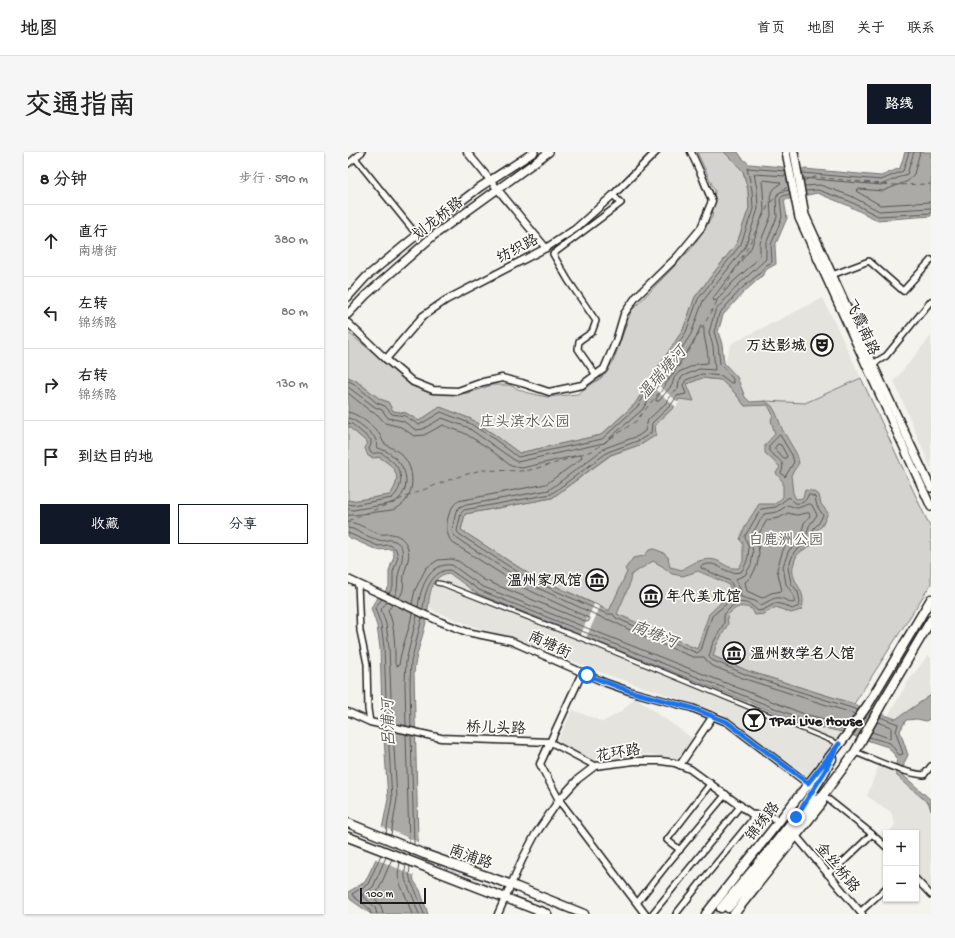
<!DOCTYPE html>
<html lang="zh">
<head>
<meta charset="utf-8">
<style>
  body { margin:0; font-family:"Gochi Hand","LXGW WenKai TC",sans-serif; background:#f6f6f6; color:#222 }
  .controls { position:absolute; right:12px; bottom:12px; display:grid; overflow:hidden; border-radius:0px; box-shadow:0 1px 3px #0004 }
  .controls button { width:36px; height:36px; display:grid; place-items:center; padding:0; border:0; border-bottom:1px solid #e0e0e0; background:#fff; color:#222; font:20px sans-serif }
  .scale { position:absolute; left:12px; bottom:10px; width:66px; box-sizing:border-box; padding-left:4px; border:2px solid #1c1c1c; border-top:0; font-size:11px; line-height:14px; white-space:nowrap; color:#1c1c1c; -webkit-text-stroke:3px #fdfcf7; paint-order:stroke }
  .stop { position:absolute; width:12px; height:12px; margin:-9px; border:3px solid #1a73e8; border-radius:50%; background:#fff }
  .stop.end { background:#1a73e8; border-color:#fff; box-shadow:0 1px 4px #0008 }
  .list { margin:0; padding:0; list-style:none }
  h2 { display:flex; justify-content:space-between; align-items:center; height:52px; margin:0; padding:0 16px; font-size:17px }
  h2 small { font-size:13px; font-weight:400; color:#767676 }
  .list li { display:grid; grid-template-columns:26px 1fr auto; gap:12px; align-items:center; box-sizing:border-box; height:72px; padding:0 16px; border-top:1px solid #e0e0e0 }
  .list b { display:block; font-size:15px; white-space:nowrap }
  .list p { margin:0; font-size:13px; white-space:nowrap; color:#767676 }
  .list em { font-size:13px; font-style:normal; color:#767676 }
  .actions { display:flex; gap:8px; padding:12px 16px }
  .actions a { flex:1; padding:9px 0; border:1px solid #111827; border-radius:0px; text-align:center; font-size:14px; color:#111827 }
  .actions .main { background:#111827; color:#fff }
  .icon { flex:none; width:22px; height:22px; fill:none; stroke:currentColor; stroke-width:2; stroke-linecap:round; stroke-linejoin:round }
  .map { position:relative; flex:none; width:583px; height:762px; overflow:hidden; border-radius:0px }
  header { display:flex; align-items:center; gap:24px; box-sizing:border-box; height:56px; padding:0 20px; background:#fff; border-bottom:1px solid #e0e0e0 }
  header strong { font-size:19px }
  nav { display:flex; gap:22px; margin-inline-start:auto; font-size:14px }
  .intro { display:flex; align-items:center; justify-content:space-between; box-sizing:border-box; height:96px; padding:0 24px }
  h1 { margin:0; font-size:28px }
  .button { padding:10px 18px; border-radius:0px; background:#111827; color:#fff; font-size:14px; font-weight:700 }
  main { display:flex; gap:24px; padding:0 24px }
  aside { flex:1; background:#fff; border-radius:0px; box-shadow:0 1px 3px #0004 }
  .map>svg:first-child { display:block }
  .built { fill:#e4e3de }
  .green { fill:#d4d3cf; stroke:#787876 }
  .water { fill:#abaaa6; stroke:#72716f; fill-rule:evenodd }
  .pier { fill:#f4f3ee }
  .lines { fill:none; stroke-linecap:round; stroke-linejoin:round }
  .shore { stroke:#555553; stroke-width:1 }
  .ferry { stroke:#5c5c5a; stroke-width:1; stroke-dasharray:5 4; stroke-linecap:butt }
  .primary-tunnel { stroke:#c9c8c4; stroke-width:8; stroke-dasharray:8 4; stroke-linecap:butt }
  .pedestrian-casing { stroke:#1c1c1c; stroke-width:6 }
  .minor-casing { stroke:#1c1c1c; stroke-width:8 }
  .tertiary-casing { stroke:#1c1c1c; stroke-width:9 }
  .secondary-casing { stroke:#1c1c1c; stroke-width:10 }
  .primary-casing { stroke:#1c1c1c; stroke-width:11 }
  .pedestrian { stroke:#fdfcf7; stroke-width:3.5 }
  .minor { stroke:#fdfcf7; stroke-width:5 }
  .tertiary { stroke:#fdfcf7; stroke-width:6 }
  .secondary { stroke:#fdfcf7; stroke-width:7 }
  .primary { stroke:#fdfcf7; stroke-width:8 }
  .route { stroke:#1a73e8; stroke-width:5 }
  .labels { text-anchor:middle; stroke-width:3.5; stroke-linejoin:round; paint-order:stroke }
  .street-label { font-size:15px; fill:#1c1c1c; stroke:#fdfcf7 }
  .poi-label { font-size:15px; font-weight:bold; fill:#1c1c1c; stroke:#fdfcf7; text-anchor:start }
  .park-label { font-size:15px; fill:#5c5c5b; stroke:#fdfcf7 }
  .water-label { font-size:16px; font-style:italic; fill:#5c5c5a; stroke:#fdfcf7 }
</style>
</head>
<body>
<header>
<strong>地图</strong>
<nav><a>首页</a><a>地图</a><a>关于</a><a>联系</a></nav>
</header>
<div class="intro"><h1>交通指南</h1><a class="button">路线</a></div>
<main>
<aside>
<h2>8 分钟<small>步行 · 590 m</small></h2>
<ul class="list">
<li><svg class="icon" aria-label="ahead" viewBox="0 0 24 24"><path d="M12 20V5M6 11l6-6 6 6"/></svg><div><b>直行</b><p>南塘街</p></div><em>380 m</em></li>
<li><svg class="icon" aria-label="left" viewBox="0 0 24 24"><path d="M17 20v-9H6M10 6l-5 5 5 5"/></svg><div><b>左转</b><p>锦绣路</p></div><em>80 m</em></li>
<li><svg class="icon" aria-label="right" viewBox="0 0 24 24"><path d="M7 20v-9h11M14 6l5 5-5 5"/></svg><div><b>右转</b><p>锦绣路</p></div><em>130 m</em></li>
<li><svg class="icon" aria-label="arrive" viewBox="0 0 24 24"><path d="M6 21V4h12l-3 4 3 4H6"/></svg><div><b>到达目的地</b></div></li>
</ul>
<div class="actions"><a class="main">收藏</a><a>分享</a></div>
</aside>
<div class="map">
<svg width="583" height="762" viewBox="0 0 583 762">
  <rect width="100%" height="100%" fill="#f4f3ee"/>
  <filter id="ink" filterUnits="userSpaceOnUse"><feTurbulence type="fractalNoise" baseFrequency=".025" numOctaves="2"/><feDisplacementMap in="SourceGraphic" scale="8" xChannelSelector="R" yChannelSelector="G"/><feConvolveMatrix kernelMatrix="1 2 1 2 8 2 1 2 1" color-interpolation-filters="sRGB"/></filter>
  <g filter="url(#ink)">
    <g class="built">
      <polygon points="475,146 513,226 457,251 402,250 397,245 389,225 376,211 384,191"/>
      <polygon points="583,184 583,317 546,229"/>
      <polygon points="101,421 128,442 453,571 494,580 493,583 478,604 461,625 373,561 254,521 173,488 136,478 88,460 79,453 81,444 90,426 95,422"/>
      <polygon points="580,503 583,506 583,543 548,567 540,564 560,530"/>
      <polygon points="287,545 345,587 331,606 297,602 253,611 245,611 209,590 225,558 255,570 274,559"/>
      <polygon points="530,615 547,619 549,624 581,652 583,659 583,740 568,724 568,681 541,681 547,672 543,660 519,644"/>
    </g>
    <g class="green">
      <polygon points="349,0 376,0 395,19 400,38 401,56 389,91 347,145 335,178 306,221 287,252 253,283 171,301 147,283 123,267 92,255 71,269 58,261 45,259 40,250 32,247 7,228 0,225 0,182 2,182 16,193 64,232 77,239 94,242 120,241 144,233 161,233 177,240 199,245 229,242 253,226 265,210 283,159 343,97 364,65 367,39"/>
      <polygon points="354,226 373,228 387,241 397,254 417,249 457,251 513,226 583,377 583,432 506,552 400,519 300,476 181,422 113,378 117,362 204,346 263,303 294,292 308,283 307,273 326,255 339,232"/>
      <path d="M0 274 20 291 28 306 31 305C48 315 55 325 42 343L4 349 0 348Z"/>
    </g>
    <path class="water" d="M376 0H390L394 6 401 12 533 24 552 16 557 0H583V64L529 68 499 53 469 41 436 48 439 66 427 94 428 112 419 117 414 124 396 140 375 163 370 180 374 192 376 211 389 225 397 245 402 250 417 249 424 254 428 261 434 277 448 301 451 311 443 323 445 341 448 347 455 346 457 338 464 339 471 343 473 352 480 361 474 374 469 378 466 392C461 395 454 398 450 402 448 404 447 408 446 411 439 430 462 438 453 458L443 461 428 455 416 462 407 463 404 457C391 452 388 455 379 464L380 472 368 494 365 504 400 519 506 552 548 567 583 543V566L578 569 569 567 558 568 552 579 560 603 556 611 555 623 583 648V659L581 652 549 624 547 619 549 606 540 595 494 580 453 571 128 441 101 421C78 424 82 454 78 470 74 488 67 504 66 522L70 688 65 723 66 729 72 738 80 762H23L3 748 0 744V740L17 730 28 707 40 647 34 555 32 496 29 474 23 456 27 449 41 435V419L46 404 44 397 29 398 0 385V348L4 349 42 343C55 325 48 315 31 305L25 306 20 304 17 296 20 291 0 274V225L7 228 32 247 40 250 45 259 58 261 71 269 92 255 123 267 147 283 171 301 253 283 287 252 306 221 335 178 347 145 389 91 401 56 400 38 395 19ZM354 226 373 228 387 241 397 254 420 253 425 263 423 268 427 282 417 293V301L432 315 428 321 435 330V345L427 352H411C404 363 395 376 392 388L395 391V409L391 416C381 417 378 413 370 409 358 404 343 411 334 418L322 415 320 405 314 400 306 397 301 398 296 404 285 406 277 417 279 420 261 459 181 422 113 378 117 362 204 346 262 303 294 292 308 283 307 273 326 255 331 247 346 249 339 232ZM305 409 314 414 324 422 335 424 350 419 380 432 384 440 361 462 349 497 269 462 281 434 283 423Z"/>
    <g class="pier">
      <polygon points="301,225 331,251 328,255 298,230"/>
      <polygon points="246,452 252,455 238,486 232,484"/>
      <polygon points="33,674 72,691 67,724 26,706"/>
    </g>
    <g class="lines">
      <g class="shore">
        <polyline points="572,0 566,22 560,29 535,39 510,37 508,39 532,53 583,50"/>
        <polyline points="454,21 533,28 555,19 561,0"/>
        <polyline points="455,26 533,33 559,22 566,0"/>
        <polygon points="416,28 431,30 433,31 426,37 422,44 423,64 412,91 412,104 403,114 385,130 369,148 366,149 365,146 403,96 416,59 415,38 414,30"/>
        <polyline points="457,34 472,33 503,44 531,59 583,56"/>
        <polyline points="441,38 432,40 428,46 429,65 418,92 418,107 389,134 367,159 361,180 365,194 367,218 351,217 335,224 331,229 330,237 325,240 319,250 300,268 297,279 290,284 257,296 201,338 113,354 108,359 104,379 108,386 177,430 257,467 262,468 296,485 345,505 356,505 362,513 397,527 507,562"/>
        <polyline points="457,39 470,38 501,49 530,64 583,61"/>
        <path d="M442 42 435 44 432 47 434 65 423 93 424 110 417 114 411 122 393 137 371 162 366 180 370 193 372 212 385 227V231H383L374 224 354 222 338 228 335 233 338 242 329 244 323 253 304 271 303 281 292 288 260 300 203 342 116 358 113 361 109 379 111 382 179 426 259 462H265L268 466 349 501 353 498 364 464 384 447 388 440 382 429 353 416V414C371 406 374 424 393 420 399 412 403 400 399 390 398 388 397 387 397 384L413 357 428 355 441 345 447 351C454 352 458 350 460 343H463L467 345 469 354 475 363 471 371 466 376 462 389 446 400 440 416 443 431 450 440 452 450 451 454 444 457 436 453 428 451 415 458 410 459C397 446 387 448 376 463V471L364 493 361 505 364 508 399 523 510 558"/>
        <path d="M353 174 356 176C355 187 361 198 360 211L349 212 331 220 326 226 324 233 311 249H308V247L348 186Z"/>
        <polyline points="0,229 5,231 29,251 37,254 44,262 57,264 71,273 93,260 121,271 145,286 170,305 254,287 290,254 309,223 338,180 350,147 393,92 405,57 404,38 399,16 437,19"/>
        <polyline points="0,235 27,255 34,258 40,266 55,269 68,278 75,277 94,266 119,275 169,310 256,291 294,258 343,182 355,149 397,95 410,57 409,37 406,22 438,24"/>
        <path d="M0 241 22 259 30 263 37 271 53 275 66 284 76 283 95 273 116 281 139 295 163 314 174 316 231 303 234 304 233 307 198 332 110 349C99 357 94 381 105 391L174 435 241 466V469L239 470 136 428 110 409 103 407 90 408 78 416 67 438 64 452"/>
        <path d="M0 260C9 261 27 275 32 283 34 286 34 289 36 291 44 297 52 299 58 308 69 324 65 352 44 358L6 363H0"/>
        <path d="M0 266C7 267 23 280 27 286 29 289 28 293 29 296 53 301 71 333 46 351L5 358 0 357"/>
        <path d="M0 271 4 272 23 288V292L21 297 23 301C27 302 28 300 32 301 37 302 41 307 45 310 56 321 55 336 44 346L5 353 0 352"/>
        <path d="M432 283 444 303 446 310 437 325 433 321C439 309 428 307 421 299V294Z"/>
        <polygon points="430,292 433,293 439,304 438,306 436,306 427,298 427,296"/>
        <path d="M462 352 464 353 469 363 461 374 458 386 441 398 435 414 438 432 445 442 447 450 444 451C427 442 428 446 413 453L407 449 393 445 392 437 388 427 397 423 403 413 405 400 402 385 416 362 429 360 440 353 449 356Z"/>
        <polygon points="459,361 461,361 462,364 456,371 453,383 439,391 435,398 429,417 434,439 423,441 414,446 399,439 397,430 403,425 409,414 411,401 409,385 419,368 431,366 440,361 448,363"/>
        <path d="M0 370C12 371 21 379 32 382 36 383 40 381 44 382 56 384 63 396 60 408 59 413 57 417 56 423 55 432 57 438 51 446"/>
        <path d="M0 376 5 377C13 381 22 386 31 388 35 390 39 387 43 388 60 391 54 409 51 420 48 428 52 436 46 444"/>
        <polyline points="0,381 30,394 42,393 48,397 50,405 45,420 45,435 41,441"/>
        <polyline points="34,447 29,453 27,456 33,473 36,495 39,570"/>
        <polyline points="39,450 33,457 38,472 41,495 44,571"/>
        <path d="M45 452 40 458C47 473 47 495 47 512L49 514 51 513C53 495 62 478 64 461"/>
        <path d="M70 455C72 437 81 410 104 413L133 434 456 562 500 573"/>
        <path d="M75 457C76 441 83 418 102 418L131 438 454 567 497 577"/>
        <polyline points="58,574 57,532 58,509 69,464"/>
        <polyline points="63,575 62,532 63,510 74,466"/>
        <polyline points="524,580 541,586 543,585 543,575 529,570"/>
        <polyline points="58,582 61,690"/>
        <polyline points="63,583 66,692"/>
        <polyline points="521,585 542,591 551,603 555,602 548,580 550,572 532,565"/>
        <polyline points="38,681 44,647 40,578"/>
        <polyline points="43,683 49,647 45,579"/>
        <polyline points="52,710 50,723 52,732 58,745 64,762"/>
        <path d="M58 713C55 729 58 729 64 743 67 749 68 756 71 762"/>
        <path d="M62 714C60 727 63 729 68 740 71 747 73 755 76 762"/>
        <path d="M23 762C22 752 9 750 4 742L20 732 33 703"/>
        <polyline points="29,762 27,755 14,743 25,735 38,705"/>
        <polyline points="35,762 33,754 25,744 31,737 44,707"/>
      </g>
      <g class="ferry">
        <polyline points="455,29 467,25 544,33 583,32"/>
        <polyline points="0,369 62,343 106,326 133,318 178,319 208,311 246,298 288,269 318,232 340,201 401,93 420,54 433,38 441,35"/>
      </g>
      <polyline class="primary-tunnel" points="368,762 373,756"/>
      <g class="pedestrian-casing">
        <polyline id="pedestrian" points="89,431 95,432 235,487 491,592"/>
      </g>
      <g class="minor-casing">
        <g id="minor">
          <polyline points="7,6 69,83"/>
          <polyline points="0,12 14,0"/>
          <polyline points="484,123 521,109 555,139 583,108"/>
          <polyline points="523,213 538,204 583,149"/>
          <polyline points="248,223 230,197 231,189 244,180 248,169 220,128 205,102 273,51 265,43"/>
          <polyline points="10,432 12,479 19,512 20,557 22,570"/>
          <polyline points="202,590 247,614"/>
          <path d="M507 600C530 609 551 620 576 623L583 614"/>
          <polyline points="475,643 524,682 538,695"/>
          <polyline points="332,698 319,688 363,631"/>
          <polyline points="479,722 496,709 524,682"/>
          <polyline points="568,727 583,743"/>
          <polyline points="289,751 318,714 378,642"/>
          <polyline points="512,760 538,736"/>
          <polyline points="304,762 393,653"/>
          <polyline points="328,762 353,730 403,669 405,663"/>
        </g>
      </g>
      <g class="tertiary-casing">
        <g id="tertiary">
          <polyline points="119,0 198,96"/>
          <polyline points="0,171 38,207 65,230 85,238 110,239 135,230 154,226 174,231 201,240 234,233 256,217 268,189 276,162 288,145 329,105 353,76 364,49 354,24 343,0"/>
          <polyline points="38,207 75,164 98,148 198,96 227,77 265,43 308,0"/>
          <polyline points="0,427 93,470 119,480 163,489 258,531 284,540 344,556 379,570 459,631"/>
          <polyline points="234,521 192,612 211,648 297,762"/>
          <polyline points="0,560 22,570 93,586 202,590"/>
          <polyline points="332,613 365,564"/>
          <polyline points="448,684 514,762"/>
          <path d="M150 762 174 708 187 683 211 648 230 627 247 614 286 609H313L327 611 342 617 405 663C416 662 422 662 431 670"/>
        </g>
      </g>
      <g class="secondary-casing">
        <g id="secondary">
          <polyline points="438,0 451,66 583,355"/>
          <polyline points="446,0 457,63 534,232 583,336"/>
          <polyline points="0,145 18,125 69,83 132,35 186,0"/>
          <polyline points="0,162 18,143 85,84 201,0"/>
        </g>
      </g>
      <g class="primary-casing">
        <g id="primary">
          <polyline points="0,671 76,702 164,733 236,762"/>
          <polyline points="0,685 199,762"/>
          <path d="M373 756C412 709 455 662 484 607"/>
          <polyline points="380,756 423,706 469,647 475,643"/>
          <polyline points="358,762 498,584 521,551 583,447"/>
          <polyline points="386,762 474,651 475,643 507,600 533,553 583,468"/>
        </g>
      </g>
      <use href="#pedestrian" class="pedestrian"/>
      <use href="#minor" class="minor"/>
      <use href="#tertiary" class="tertiary"/>
      <use href="#secondary" class="secondary"/>
      <use href="#primary" class="primary"/>
    </g>
  </g>
  <g class="lines" filter="url(#ink)">
    <polyline class="route" points="239,523 284,540 344,556 379,570 460,631 491,592 477,619 448,665"/>
  </g>
  <defs>
    <g id="theatre-ring" transform="scale(1.15)"><circle r="9.5" fill="#fdfcf7" stroke="#1c1c1c" stroke-width="1.5"/><path d="M-5-5.5Q0-4 5-5.5V0Q5 5 0 6Q-5 5-5 0ZM-3.3-2.5H-1v1.5H-3.3ZM1-2.5H3.3v1.5H1ZM-2.8 1Q0 5.5 2.8 1Z" fill="#1c1c1c"/></g>
    <g id="museum-ring" transform="scale(1.15)"><circle r="9.5" fill="#fdfcf7" stroke="#1c1c1c" stroke-width="1.5"/><path d="M0-6L6-3V-2H-6V-3ZM-5-1h2V3h-2ZM-1-1h2V3h-2ZM3-1h2V3H3ZM-6 4H6V6H-6Z" fill="#1c1c1c"/></g>
    <g id="bar-ring" transform="scale(1.15)"><circle r="9.5" fill="#fdfcf7" stroke="#1c1c1c" stroke-width="1.5"/><path d="M-6-5H6L.8 .8V4.5H3.5V6h-7V4.5H-.8V.8Z" fill="#1c1c1c"/></g>
  </defs>
  <g fill-rule="evenodd">
    <use href="#theatre-ring" x="474" y="193"/>
    <use href="#museum-ring" x="249" y="428"/>
    <use href="#museum-ring" x="303" y="444"/>
    <use href="#museum-ring" x="386" y="501"/>
    <use href="#bar-ring" x="406" y="568"/>
  </g>
  <g class="labels">
    <g class="street-label">
      <text transform="translate(89 66) rotate(-38)" y="5">划龙桥路</text>
      <text transform="translate(169 96) rotate(-28)" y="5">纺织路</text>
      <text transform="translate(515 175) rotate(65)" y="5">飞霞南路</text>
      <text transform="translate(202 492) rotate(25)" y="5">南塘街</text>
      <text transform="translate(148 575) rotate(2)" y="5">桥儿头路</text>
      <text transform="translate(270 600) rotate(-9)" y="5">花环路</text>
      <text transform="translate(414 669) rotate(-52)" y="5">锦绣路</text>
      <text transform="translate(123 704) rotate(20)" y="5">南浦路</text>
      <text transform="translate(490 715) rotate(50)" y="5">金丝桥路</text>
    </g>
    <g class="poi-label">
      <text x="458" y="198" text-anchor="end">万达影城</text>
      <text x="234" y="433" text-anchor="end">温州家风馆</text>
      <text x="318" y="449">年代美术馆</text>
      <text x="402" y="506">温州数学名人馆</text>
      <text x="422" y="573">TPai Live House</text>
    </g>
    <g class="park-label">
      <text x="177" y="274">庄头滨水公园</text>
      <text x="438" y="392">白鹿洲公园</text>
    </g>
    <g class="water-label">
      <text transform="translate(313 220) rotate(-49)" y="6">温瑞塘河</text>
      <text transform="translate(307 481) rotate(22)" y="6">南塘河</text>
      <text transform="translate(39 571) rotate(-92)" y="6">吕浦河</text>
    </g>
  </g>
</svg>
<div class="controls">
<button>+</button>
<button>−</button>
</div>
<div class="scale">100 m</div>
<div class="stop" style="left:239px;top:523px"></div>
<div class="stop end" style="left:448px;top:665px"></div>
</div>
</main>
</body>
</html>
